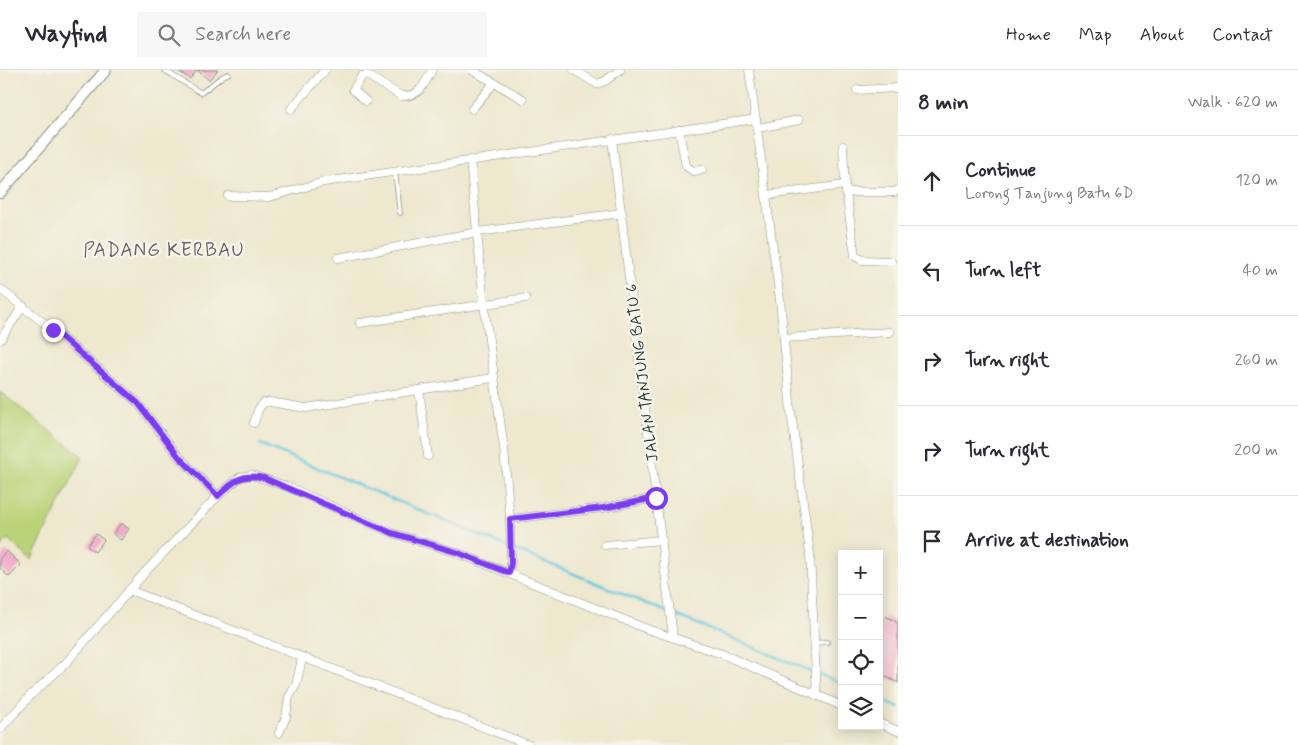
<!DOCTYPE html>
<html lang="en">
<head>
<meta charset="utf-8">
<style>
  body { margin:0; font-family:Mynerve,sans-serif; background:#f7f7f7; color:#2b2b33 }
  .controls { position:absolute; right:15px; bottom:15px; display:grid; overflow:hidden; border-radius:0px; box-shadow:0 2px 12px #0003 }
  .controls button { width:45px; height:45px; display:grid; place-items:center; padding:0; border:0; border-bottom:1px solid #e1e1e2; background:#fff; color:#2b2b33; font:25px sans-serif }
  .stop { position:absolute; width:15px; height:15px; margin:-11px; border:4px solid #7c3aed; border-radius:50%; background:#fff }
  .stop.end { background:#7c3aed; border-color:#fff; box-shadow:0 1px 5px #0008 }
  .list { margin:0; padding:0; list-style:none }
  h2 { display:flex; justify-content:space-between; align-items:center; height:65px; margin:0; padding:0 20px; font-size:21px }
  h2 small { font-size:16px; font-weight:400; color:#7c7c81 }
  .list li { display:grid; grid-template-columns:32px 1fr auto; gap:15px; align-items:center; box-sizing:border-box; height:90px; padding:0 20px; border-top:1px solid #e1e1e2 }
  .list b { display:block; font-size:19px; white-space:nowrap }
  .list p { margin:0; font-size:16px; white-space:nowrap; color:#7c7c81 }
  .list em { font-size:16px; font-style:normal; color:#7c7c81 }
  .icon { flex:none; width:28px; height:28px; fill:none; stroke:currentColor; stroke-width:2; stroke-linecap:round; stroke-linejoin:round }
  .map { position:relative; flex:none; width:898px; height:675px; overflow:hidden }
  header { display:flex; align-items:center; gap:30px; box-sizing:border-box; height:70px; padding:0 25px; background:#fff; border-bottom:1px solid #e1e1e2 }
  header strong { font-size:24px }
  nav { display:flex; gap:28px; margin-inline-start:auto; font-size:18px }
  .search { width:350px; height:45px; background:#f7f7f7; display:flex; align-items:center; gap:12px; box-sizing:border-box; padding:0 18px; border-radius:0px; color:#7c7c81; font-size:19px }
  main { display:flex }
  aside { flex:1; background:#fff }
  .map>svg:first-child { display:block }
  .green { fill:#bbd378; stroke:#6d8856 }
  .lines { fill:none; stroke-linecap:round; stroke-linejoin:round }
  .stream { stroke:#62c6e0; stroke-width:2.5 }
  .building { fill:#f2a9cb }
  .service-casing { stroke:#869282; stroke-width:5.5 }
  .minor-casing { stroke:#869282; stroke-width:9 }
  .tertiary-casing { stroke:#869282; stroke-width:12 }
  .service { stroke:#fff; stroke-width:4 }
  .minor { stroke:#fff; stroke-width:8 }
  .tertiary { stroke:#fff; stroke-width:10 }
  .route { stroke:#7c3aed; stroke-width:6 }
  .labels { text-anchor:middle; stroke-width:5; stroke-linejoin:round; paint-order:stroke }
  .street-label { font-size:16px; fill:#1f3d34; stroke:#f7f3e8 }
  .quarter-label { font-size:19px; letter-spacing:1px; fill:#696369; stroke:#f7f3e8 }
</style>
</head>
<body>
<header>
<strong>Wayfind</strong>
<div class="search"><svg class="icon" aria-label="search" viewBox="0 0 24 24"><circle cx="10" cy="10" r="6"/><path d="M15 15l6 6"/></svg>Search here</div>
<nav><a>Home</a><a>Map</a><a>About</a><a>Contact</a></nav>
</header>
<main>
<div class="map">
<svg width="898" height="675" viewBox="0 0 898 675">
  <rect width="100%" height="100%" fill="#f7f3e8"/>
  <filter id="ink" filterUnits="userSpaceOnUse"><feTurbulence type="fractalNoise" baseFrequency=".02" numOctaves="2"/><feDisplacementMap in="SourceGraphic" scale="10" xChannelSelector="R" yChannelSelector="G"/><feConvolveMatrix kernelMatrix="1 2 1 2 8 2 1 2 1" color-interpolation-filters="sRGB"/></filter>
  <filter id="wash" filterUnits="userSpaceOnUse"><feTurbulence type="fractalNoise" baseFrequency=".0096" numOctaves="4" result="noise"/><feDisplacementMap in="SourceGraphic" scale="20" xChannelSelector="R" yChannelSelector="G"/><feGaussianBlur stdDeviation="1.12" result="paint"/><feColorMatrix in="noise" values="0 0 0 0 0 0 0 0 0 0 0 0 0 0 0 0 0 1.4 0 .05"/><feComposite in="paint" operator="in"/></filter>
  <g filter="url(#wash)">
    <rect width="100%" height="100%" fill="#eee8cf"/>
    <polygon class="green" points="0,322 83,387 31,490 8,469 0,477"/>
    <g class="lines">
      <g class="stream">
        <polyline points="260,374 508,477"/>
        <polyline points="513,479 667,542"/>
        <polyline points="673,544 813,602"/>
        <polyline points="818,604 842,614"/>
        <polyline points="879,630 898,637"/>
      </g>
    </g>
    <g id="blocks">
      <g class="building">
        <polygon points="177,0 197,0 190,9"/>
        <polygon points="197,0 218,0 209,10"/>
        <polygon points="121,453 129,459 121,470 113,464"/>
        <polygon points="96,464 104,470 95,482 87,476"/>
        <polygon points="7,481 21,495 9,507 0,498 0,488"/>
        <polygon points="886,546 898,553 898,613 879,603 879,558"/>
      </g>
    </g>
  </g>
  <g filter="url(#ink)">
    <use href="#blocks" fill-opacity="0" stroke="#869282" stroke-width="1"/>
    <g class="lines">
      <g class="service-casing">
        <g id="service">
          <polyline points="164,0 201,23 223,6 228,4"/>
          <polyline points="395,102 400,143"/>
          <polyline points="815,573 827,572"/>
        </g>
      </g>
      <g class="minor-casing">
        <g id="minor">
          <polyline points="472,0 523,29"/>
          <polyline points="574,0 597,14 605,11 620,0"/>
          <polyline points="749,0 780,230 791,341 810,484 817,626"/>
          <polyline points="857,20 898,18"/>
          <path d="M366 31 353 20 362 6 367 5 401 26C420 27 424 15 432 0"/>
          <polyline points="291,39 325,0"/>
          <polyline points="472,39 494,13"/>
          <polyline points="758,58 799,50"/>
          <polyline points="679,60 686,96 693,101 702,100"/>
          <polyline points="612,69 673,567"/>
          <polyline points="843,76 845,115"/>
          <polyline points="470,90 484,234 504,379 510,449 511,493 509,503"/>
          <polyline points="847,122 895,122 898,120"/>
          <polyline points="767,125 845,115 855,186 862,190 891,191"/>
          <polyline points="228,126 269,127 324,112 756,49"/>
          <polyline points="338,188 478,162 622,143"/>
          <polyline points="0,219 53,260 138,333 179,387 218,426"/>
          <polyline points="360,253 526,228"/>
          <polyline points="784,268 890,262"/>
          <polyline points="0,270 23,236"/>
          <polyline points="419,320 428,386"/>
          <polyline points="254,353 258,340 263,333 270,332 306,338 493,308"/>
          <polyline points="510,449 603,438 656,428"/>
          <polyline points="605,475 662,470"/>
          <polyline points="129,520 529,675"/>
          <polyline points="879,653 898,661"/>
          <polyline points="0,659 31,625 65,594 147,500 218,426 240,407 252,405 286,416 392,463 455,482 647,559 722,584 842,636"/>
          <polyline points="279,663 286,647 289,627 296,615 302,589"/>
        </g>
      </g>
      <g class="tertiary-casing">
        <polyline id="tertiary" points="0,123 106,0"/>
      </g>
      <use href="#service" class="service"/>
      <use href="#minor" class="minor"/>
      <use href="#tertiary" class="tertiary"/>
    </g>
  </g>
  <g class="lines" filter="url(#ink)">
    <path class="route" d="M53 260 138 333 179 387 218 426C235 411 240 403 264 408L392 463 456 482 509 503 511 493 510 449 603 438 656 428"/>
  </g>
  <g class="labels">
    <g class="street-label">
      <text transform="translate(641 303) rotate(-97)" y="6">JALAN TANJUNG BATU 6</text>
    </g>
    <g class="quarter-label">
      <text x="164" y="186">PADANG KERBAU</text>
    </g>
  </g>
</svg>
<div class="controls">
<button>+</button>
<button>−</button>
<button><svg class="icon" aria-label="locate" viewBox="0 0 24 24"><circle cx="12" cy="12" r="6"/><path d="M12 2v4M12 18v4M2 12h4M18 12h4"/></svg></button>
<button><svg class="icon" aria-label="layers" viewBox="0 0 24 24"><path d="M12 4l9 5-9 5-9-5zM3 14l9 5 9-5"/></svg></button>
</div>
<div class="stop" style="left:656px;top:428px"></div>
<div class="stop end" style="left:53px;top:260px"></div>
</div>
<aside>
<h2>8 min<small>Walk · 620 m</small></h2>
<ul class="list">
<li><svg class="icon" aria-label="ahead" viewBox="0 0 24 24"><path d="M12 20V5M6 11l6-6 6 6"/></svg><div><b>Continue</b><p>Lorong Tanjung Batu 6D</p></div><em>120 m</em></li>
<li><svg class="icon" aria-label="left" viewBox="0 0 24 24"><path d="M17 20v-9H6M10 6l-5 5 5 5"/></svg><div><b>Turn left</b></div><em>40 m</em></li>
<li><svg class="icon" aria-label="right" viewBox="0 0 24 24"><path d="M7 20v-9h11M14 6l5 5-5 5"/></svg><div><b>Turn right</b></div><em>260 m</em></li>
<li><svg class="icon" aria-label="right" viewBox="0 0 24 24"><path d="M7 20v-9h11M14 6l5 5-5 5"/></svg><div><b>Turn right</b></div><em>200 m</em></li>
<li><svg class="icon" aria-label="arrive" viewBox="0 0 24 24"><path d="M6 21V4h12l-3 4 3 4H6"/></svg><div><b>Arrive at destination</b></div></li>
</ul>
</aside>
</main>
</body>
</html>
